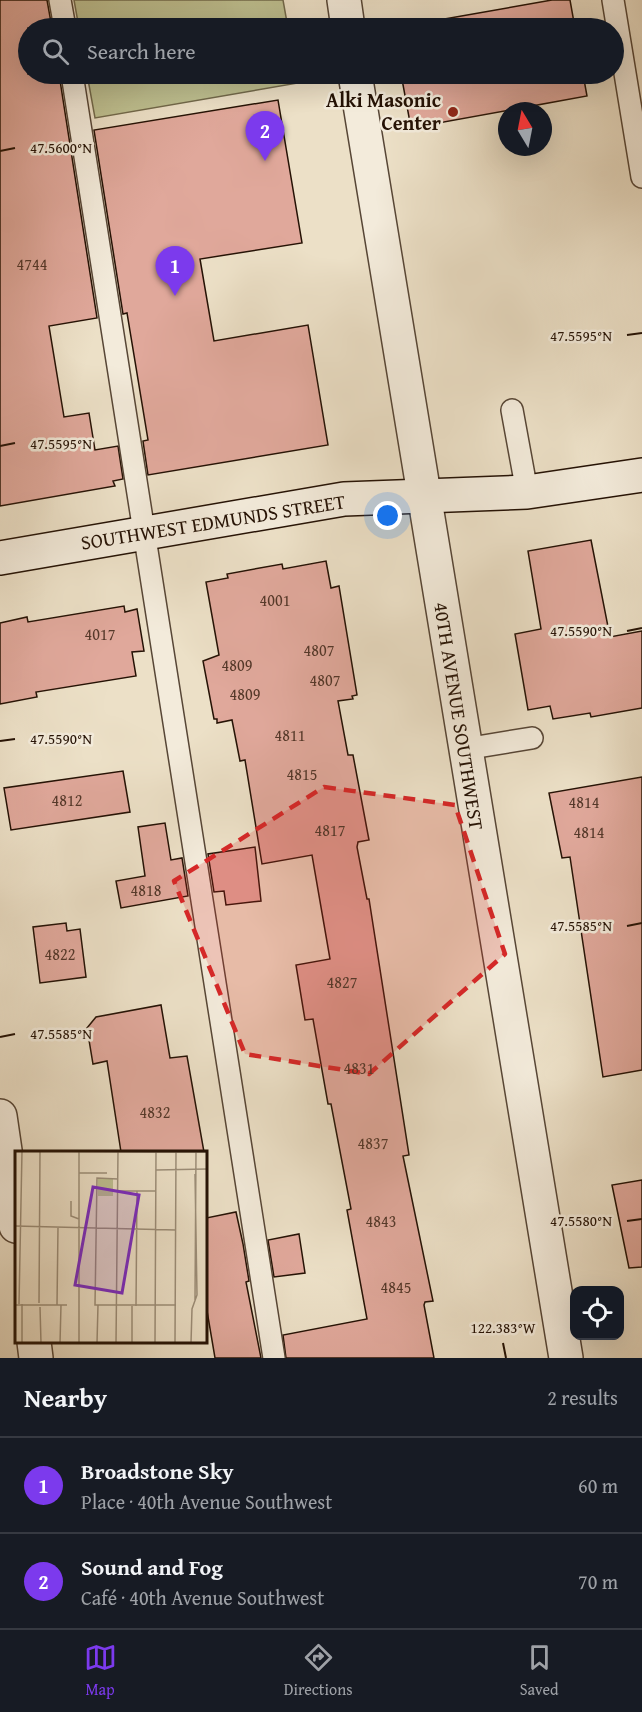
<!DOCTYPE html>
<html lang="en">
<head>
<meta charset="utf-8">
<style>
  body { margin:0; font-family:"Gentium Book Plus",serif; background:#242831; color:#f1f3f6 }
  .controls { position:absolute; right:18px; bottom:18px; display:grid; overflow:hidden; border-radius:12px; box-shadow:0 6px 24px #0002 }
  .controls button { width:54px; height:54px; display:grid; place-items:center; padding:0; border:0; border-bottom:2px solid #363941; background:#171b24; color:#f1f3f6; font:30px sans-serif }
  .compass { position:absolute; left:498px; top:102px; width:54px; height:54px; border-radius:50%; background:#171b24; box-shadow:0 6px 24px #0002; rotate:350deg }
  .you { position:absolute; left:388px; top:516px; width:21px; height:21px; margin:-15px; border:4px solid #fff; border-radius:50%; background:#1a73e8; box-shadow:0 0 0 9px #1a73e833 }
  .badge { display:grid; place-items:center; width:39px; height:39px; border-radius:50%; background:#7c3aed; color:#fff; font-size:20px; font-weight:700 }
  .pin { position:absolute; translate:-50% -50px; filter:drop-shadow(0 2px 3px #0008) }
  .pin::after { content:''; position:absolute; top:32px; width:21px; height:18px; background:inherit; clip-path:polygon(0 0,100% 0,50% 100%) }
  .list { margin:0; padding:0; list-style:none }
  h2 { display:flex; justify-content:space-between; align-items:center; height:78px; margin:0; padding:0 24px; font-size:26px }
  h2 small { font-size:20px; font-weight:400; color:#9ea1a6 }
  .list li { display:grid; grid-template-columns:39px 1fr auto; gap:18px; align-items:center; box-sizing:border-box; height:96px; padding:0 24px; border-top:2px solid #363941 }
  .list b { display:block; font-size:22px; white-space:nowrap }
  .list p { margin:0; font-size:20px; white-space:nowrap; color:#9ea1a6 }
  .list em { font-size:20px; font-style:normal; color:#9ea1a6 }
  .icon { flex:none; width:33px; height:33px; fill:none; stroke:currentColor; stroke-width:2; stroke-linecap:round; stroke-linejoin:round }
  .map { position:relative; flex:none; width:642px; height:1358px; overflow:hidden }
  .search { position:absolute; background:#171b24; box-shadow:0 6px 24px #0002; left:18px; right:18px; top:18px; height:66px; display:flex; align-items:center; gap:15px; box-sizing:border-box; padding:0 21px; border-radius:33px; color:#9ea1a6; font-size:22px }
  .sheet { height:270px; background:#171b24 }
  nav { display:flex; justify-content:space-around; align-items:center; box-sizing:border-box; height:84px; border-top:2px solid #363941; background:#171b24; font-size:16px; color:#9ea1a6 }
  nav a { display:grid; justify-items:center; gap:3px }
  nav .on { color:#7c3aed }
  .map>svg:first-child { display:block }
  .green { fill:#bec091; stroke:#72694b; stroke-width:1.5 }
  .building { fill:#e0a89b; stroke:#251205; stroke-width:1.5 }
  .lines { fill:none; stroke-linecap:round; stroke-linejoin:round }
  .lane-casing { stroke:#574636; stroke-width:24 }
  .street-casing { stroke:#574636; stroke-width:36 }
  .secondary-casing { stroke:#251205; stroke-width:36 }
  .lane { stroke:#f3ebdb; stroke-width:21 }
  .street { stroke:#f3ebdb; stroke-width:33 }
  .secondary { stroke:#f3ebdb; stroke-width:33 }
  .marked { fill:#d62828; fill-opacity:0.2; stroke:#d62828; stroke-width:4.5; stroke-dasharray:12 8; stroke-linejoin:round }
  .ticks { fill:none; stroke:#251205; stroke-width:2 }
  .poi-dot { fill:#8f2418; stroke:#f3ebdb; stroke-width:2 }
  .labels { text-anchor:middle; stroke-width:5; stroke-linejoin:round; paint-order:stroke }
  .number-label { font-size:16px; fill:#54382a }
  .poi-label { font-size:20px; font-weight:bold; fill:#251205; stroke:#f3ebdb; text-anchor:end }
  .street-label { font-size:20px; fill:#251205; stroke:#f3ebdb }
  .inset-road { fill:none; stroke:#9c8e79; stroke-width:1.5 }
  .view { fill:#7b2cbf; fill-opacity:0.15; stroke:#7b2cbf; stroke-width:3 }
  .inset-edge { fill:none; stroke:#251205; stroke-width:3 }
  .ticks-label { font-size:15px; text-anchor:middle; fill:#251205; stroke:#f3ebdb; stroke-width:5; stroke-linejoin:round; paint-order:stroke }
</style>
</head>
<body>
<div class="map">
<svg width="642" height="1358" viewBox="0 0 642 1358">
  <rect width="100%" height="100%" fill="#ece0c7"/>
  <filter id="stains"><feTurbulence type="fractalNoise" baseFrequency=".00333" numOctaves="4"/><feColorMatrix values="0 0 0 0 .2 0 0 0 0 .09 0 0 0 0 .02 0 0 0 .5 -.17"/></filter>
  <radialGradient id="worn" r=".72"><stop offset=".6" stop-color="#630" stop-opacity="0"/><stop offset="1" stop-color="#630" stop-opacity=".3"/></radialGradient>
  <g class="green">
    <polygon points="74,0 283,0 288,28 79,28"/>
    <polygon points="87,74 296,74 298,83 95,118"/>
  </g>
  <g class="building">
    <polygon points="0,0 47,0 52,28 28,28 28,74 59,74 97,318 49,326 64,417 89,413 95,450 118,446 123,479 113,481 115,486 0,506"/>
    <polygon points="552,0 570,0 575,28 393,28"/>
    <polygon points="401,74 583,74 587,96 411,128"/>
    <polygon points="278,100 302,243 200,259 214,341 308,325 328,445 148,475 143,441 148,440 127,313 123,314 94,130"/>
    <polygon points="591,540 610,637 642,631 642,708 591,717 590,713 553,719 550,706 528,710 515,634 541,629 528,551"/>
    <polygon points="326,561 331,588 339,586 357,695 352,696 353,699 338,701 348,755 353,755 369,840 358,842 357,847 367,899 369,899 409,1155 403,1156 433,1301 425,1302 424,1305 434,1358 286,1358 283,1335 367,1319 347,1210 351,1209 331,1104 328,1104 313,1019 305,1020 296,965 330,959 312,855 262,864 245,760 240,761 232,720 217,723 217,719 214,719 203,661 219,655 206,582 228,578 227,574 282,564 283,569"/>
    <polygon points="124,606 125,612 137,609 144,651 132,652 136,676 36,692 37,697 0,704 0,623 27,617 28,622"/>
    <polygon points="123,771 130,812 11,830 4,788"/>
    <polygon points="642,777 642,1070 603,1077 570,857 562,858 549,793"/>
    <polygon points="165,823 171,860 182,858 188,896 121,908 116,881 145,876 138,827"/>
    <polygon points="255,847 261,901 226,905 224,891 214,892 208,854"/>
    <polygon points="66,923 67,931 80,929 86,977 40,983 33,927"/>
    <polygon points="161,1005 170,1058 187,1056 204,1152 121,1152 107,1061 93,1064 87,1028 96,1017"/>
    <polygon points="642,1180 642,1267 629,1268 612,1185"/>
    <polygon points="236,1212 243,1244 249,1281 246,1282 261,1358 215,1358 206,1305 206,1218"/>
    <polygon points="299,1234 305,1273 274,1277 268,1240"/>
  </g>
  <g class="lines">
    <g class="lane-casing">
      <g id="lane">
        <polyline points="60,0 65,28"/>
        <polyline points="613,0 642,177"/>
        <polyline points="72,74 274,1358"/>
        <polyline points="512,410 527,492"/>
        <polyline points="465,749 532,738"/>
      </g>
    </g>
    <g class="street-casing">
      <g id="street">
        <polyline points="344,0 348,28"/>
        <polyline points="355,74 566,1358"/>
        <polyline points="0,1116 16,1226"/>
        <polyline points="34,1342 36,1358"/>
      </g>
    </g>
    <g class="secondary-casing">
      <polyline id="secondary" points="0,558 344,499 527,492 642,475"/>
    </g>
    <use href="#lane" class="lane"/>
    <use href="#street" class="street"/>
    <use href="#secondary" class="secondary"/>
  </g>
  <path class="marked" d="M324 787 455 805 505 954 369 1074 245 1054 174 881Z"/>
  <path class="ticks" d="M0 151 15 148M627 335 642 333M0 446 15 443M627 631 642 628M0 741 15 739M627 926 642 923M0 1037 15 1034M627 1221 642 1219M503 1343 506 1358"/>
  <circle class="poi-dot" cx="453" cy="112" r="6"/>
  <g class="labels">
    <g class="number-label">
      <text x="32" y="270">4744</text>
      <text x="275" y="606">4001</text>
      <text x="100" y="640">4017</text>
      <text x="319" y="656">4807</text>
      <text x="237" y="671">4809</text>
      <text x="325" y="686">4807</text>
      <text x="245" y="700">4809</text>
      <text x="290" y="741">4811</text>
      <text x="302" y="780">4815</text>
      <text x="67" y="806">4812</text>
      <text x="584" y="808">4814</text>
      <text x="330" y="836">4817</text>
      <text x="589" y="838">4814</text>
      <text x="146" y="896">4818</text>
      <text x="60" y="960">4822</text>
      <text x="342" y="988">4827</text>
      <text x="359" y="1074">4831</text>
      <text x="155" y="1118">4832</text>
      <text x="373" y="1149">4837</text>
      <text x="381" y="1227">4843</text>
      <text x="396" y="1293">4845</text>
    </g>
    <g class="poi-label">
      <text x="441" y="107">Alki Masonic<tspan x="441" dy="23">Center</tspan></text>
    </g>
    <g class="street-label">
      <text transform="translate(213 522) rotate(-9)" y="7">SOUTHWEST EDMUNDS STREET</text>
      <text transform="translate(459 716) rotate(81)" y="7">40TH AVENUE SOUTHWEST</text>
    </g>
  </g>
  <g transform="translate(15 1151)">
    <rect width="192" height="192" fill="#ece0c7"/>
    <path d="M83 28H98V45H83Z" fill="#bec091"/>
    <path class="inset-road" d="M19 0 141 1M141 1H192M141 19 192 18M64 22H92M103 28 82 27 80 154H161M102 40H141M56 50V65L64 68M0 75 161 79M180 150 181 0M24 152 25 0M4 153 7 0M0 154H22M27 154H22H52M42 154 43 76M121 155 122 40M25 156 26 192M7 192V153M45 192 46 154M64 192V0M82 192 83 154M101 192 103 0M117 192V155M140 192 141 0M160 192 161 0M176 192 177 158 182 144 180 23"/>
    <path class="view" d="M78 36 124 44 107 142 60 134Z"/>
    <rect width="192" height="192" class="inset-edge"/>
  </g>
  <g class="ticks-label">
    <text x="61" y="153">47.5600°N</text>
    <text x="581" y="341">47.5595°N</text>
    <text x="61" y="449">47.5595°N</text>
    <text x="581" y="636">47.5590°N</text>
    <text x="61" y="744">47.5590°N</text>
    <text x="581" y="931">47.5585°N</text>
    <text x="61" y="1039">47.5585°N</text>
    <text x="581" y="1226">47.5580°N</text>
    <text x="503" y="1333">122.383°W</text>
  </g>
  <rect width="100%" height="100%" filter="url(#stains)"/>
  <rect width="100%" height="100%" fill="url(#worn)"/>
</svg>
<div class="controls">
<button><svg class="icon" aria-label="locate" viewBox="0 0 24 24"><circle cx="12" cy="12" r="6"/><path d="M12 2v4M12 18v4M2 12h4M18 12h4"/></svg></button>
</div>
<svg class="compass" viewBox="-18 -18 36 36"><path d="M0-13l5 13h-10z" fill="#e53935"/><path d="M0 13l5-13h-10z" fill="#9ea1a6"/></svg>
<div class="you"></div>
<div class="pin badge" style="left:175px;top:296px">1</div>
<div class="pin badge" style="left:265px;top:161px">2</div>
<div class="search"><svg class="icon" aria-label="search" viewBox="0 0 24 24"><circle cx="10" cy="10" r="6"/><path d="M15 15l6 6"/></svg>Search here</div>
</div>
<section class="sheet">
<h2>Nearby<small>2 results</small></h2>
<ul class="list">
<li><span class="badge">1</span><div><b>Broadstone Sky</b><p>Place · 40th Avenue Southwest</p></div><em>60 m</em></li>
<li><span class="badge">2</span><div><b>Sound and Fog</b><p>Café · 40th Avenue Southwest</p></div><em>70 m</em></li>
</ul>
</section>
<nav>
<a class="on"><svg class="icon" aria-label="map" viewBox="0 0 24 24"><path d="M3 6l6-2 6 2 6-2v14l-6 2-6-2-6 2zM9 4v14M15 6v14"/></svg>Map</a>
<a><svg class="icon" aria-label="directions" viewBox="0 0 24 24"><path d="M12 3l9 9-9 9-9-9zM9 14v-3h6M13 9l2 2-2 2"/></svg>Directions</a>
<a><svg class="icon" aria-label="saved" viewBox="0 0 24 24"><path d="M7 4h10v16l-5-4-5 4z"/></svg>Saved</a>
</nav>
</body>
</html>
